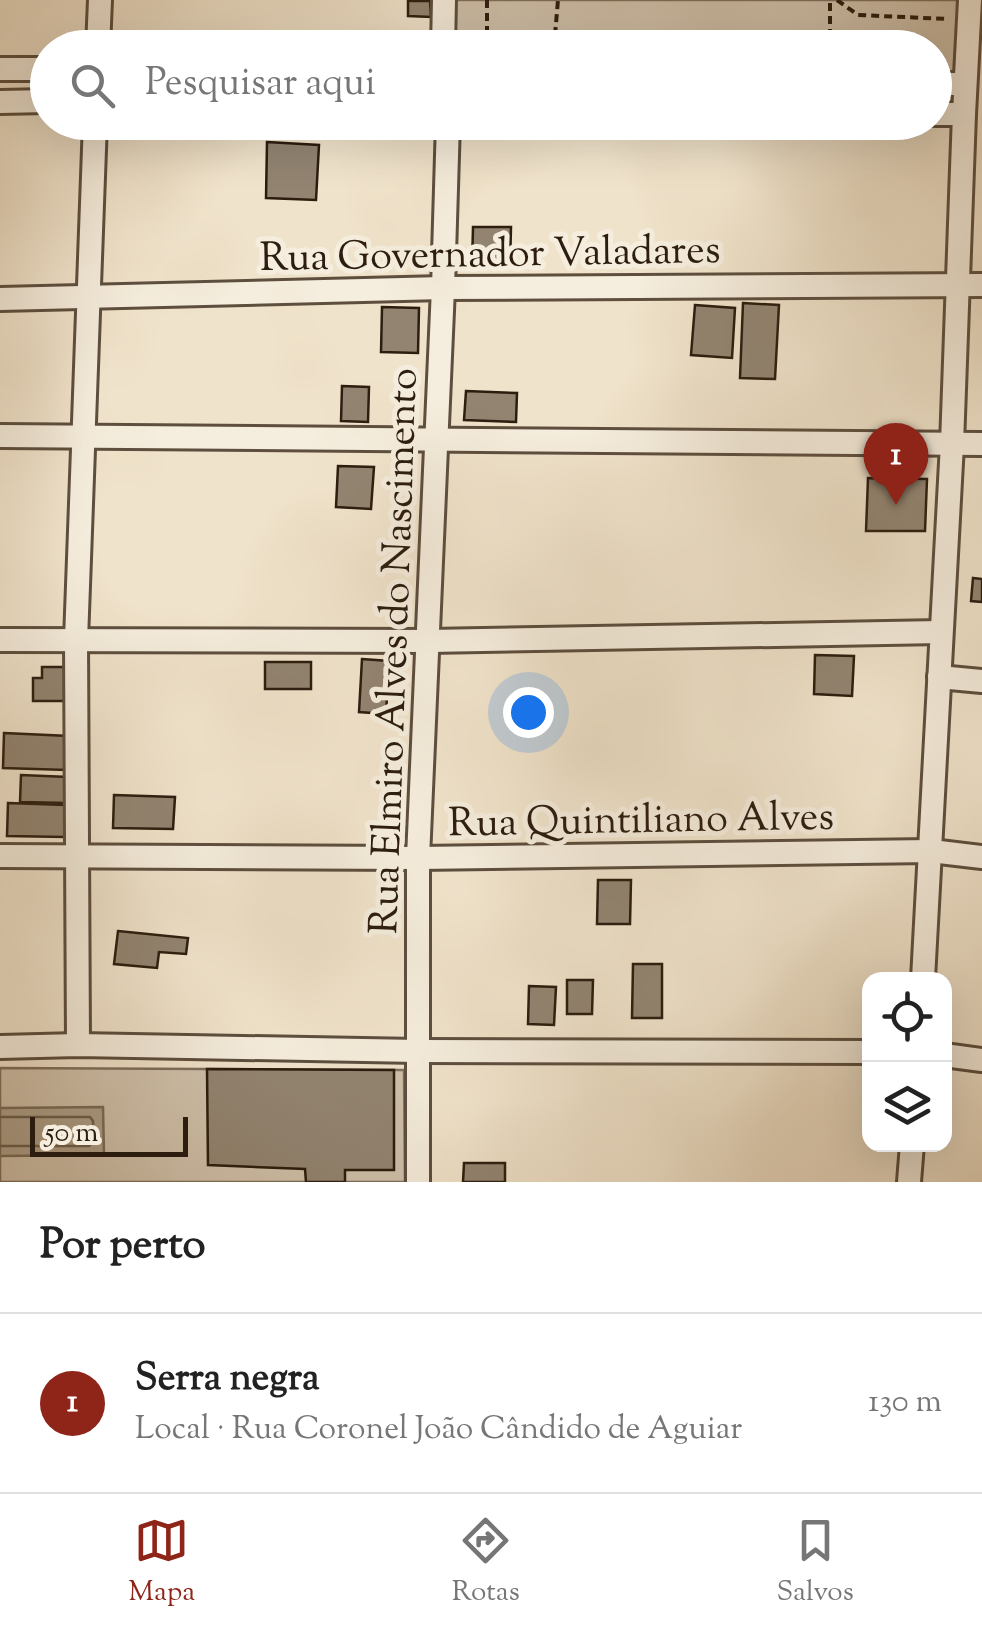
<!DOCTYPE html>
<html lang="pt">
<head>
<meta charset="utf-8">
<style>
  body { margin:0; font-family:"Sorts Mill Goudy",serif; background:#f2f2f2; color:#222 }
  .controls { position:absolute; right:30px; bottom:30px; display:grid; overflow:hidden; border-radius:20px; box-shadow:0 10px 40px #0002 }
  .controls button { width:90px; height:90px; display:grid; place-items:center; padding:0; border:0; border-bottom:2px solid #e0e0e0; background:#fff; color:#222; font:50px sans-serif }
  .scale { position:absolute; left:30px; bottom:25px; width:158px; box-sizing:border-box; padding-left:10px; border:5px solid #2c1d0f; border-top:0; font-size:28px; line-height:35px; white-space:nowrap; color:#2c1d0f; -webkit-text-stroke:8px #f5eddd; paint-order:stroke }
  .you { position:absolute; left:528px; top:712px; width:35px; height:35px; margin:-25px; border:8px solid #fff; border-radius:50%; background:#1a73e8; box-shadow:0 0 0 15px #1a73e833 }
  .badge { display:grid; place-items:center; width:65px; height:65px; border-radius:50%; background:#8f2418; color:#fff; font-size:32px; font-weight:700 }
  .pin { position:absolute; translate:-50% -82px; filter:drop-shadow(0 2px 5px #0008) }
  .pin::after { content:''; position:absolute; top:52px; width:35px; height:30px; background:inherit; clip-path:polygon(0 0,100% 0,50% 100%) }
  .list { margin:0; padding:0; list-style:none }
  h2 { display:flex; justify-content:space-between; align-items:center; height:130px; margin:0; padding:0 40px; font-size:42px }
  h2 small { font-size:32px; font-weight:400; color:#767676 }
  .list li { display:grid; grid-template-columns:65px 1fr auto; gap:30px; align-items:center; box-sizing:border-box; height:180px; padding:0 40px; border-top:2px solid #e0e0e0 }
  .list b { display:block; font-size:38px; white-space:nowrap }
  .list p { margin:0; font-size:32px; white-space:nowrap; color:#767676 }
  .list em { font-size:32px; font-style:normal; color:#767676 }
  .icon { flex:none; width:55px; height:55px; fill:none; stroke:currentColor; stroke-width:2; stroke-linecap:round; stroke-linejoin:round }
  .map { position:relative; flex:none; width:982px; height:1182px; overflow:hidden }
  .search { position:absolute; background:#fff; box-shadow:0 10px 40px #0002; left:30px; right:30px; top:30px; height:110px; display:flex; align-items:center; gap:25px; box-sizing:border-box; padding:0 35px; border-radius:55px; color:#767676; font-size:38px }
  .sheet { height:310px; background:#fff }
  nav { display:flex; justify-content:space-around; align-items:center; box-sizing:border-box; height:140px; border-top:2px solid #e0e0e0; background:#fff; font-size:28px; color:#767676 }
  nav a { display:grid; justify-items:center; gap:5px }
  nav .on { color:#8f2418 }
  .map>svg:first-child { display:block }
  .green { fill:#cfc1ab; stroke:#7e6f5d; stroke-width:2.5 }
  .water { fill:#ada08b; stroke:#796c59; stroke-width:2.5 }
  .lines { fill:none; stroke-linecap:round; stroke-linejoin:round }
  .shore { stroke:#6c5e4d; stroke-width:2.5 }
  .building { fill:#928471; stroke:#2c1d0f; stroke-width:2.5 }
  .minor-casing { stroke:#5d4e3e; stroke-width:28 }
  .path { stroke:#2c1d0f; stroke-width:4; stroke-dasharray:8 5; stroke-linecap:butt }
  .minor { stroke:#f5eddd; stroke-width:22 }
  .labels { text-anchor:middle; stroke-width:10; stroke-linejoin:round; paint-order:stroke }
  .street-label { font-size:40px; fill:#2c1d0f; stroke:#f5eddd }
</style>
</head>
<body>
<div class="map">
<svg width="982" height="1182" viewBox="0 0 982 1182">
  <rect width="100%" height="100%" fill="#f0e3cb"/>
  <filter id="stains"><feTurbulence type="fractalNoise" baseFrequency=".002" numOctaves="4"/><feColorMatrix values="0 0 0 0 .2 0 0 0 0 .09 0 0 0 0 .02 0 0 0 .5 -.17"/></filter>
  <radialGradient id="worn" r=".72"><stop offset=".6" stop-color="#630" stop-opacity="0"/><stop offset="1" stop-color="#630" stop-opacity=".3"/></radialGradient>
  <g class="green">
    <polygon points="453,0 981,0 976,76 935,75 934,48 452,48"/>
    <polygon points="0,1068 404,1070 405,1182 0,1182"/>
  </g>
  <polygon class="water" points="103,1107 104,1155 0,1156 0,1108"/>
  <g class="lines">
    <polyline class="shore" points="0,1117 90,1117 93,1121 94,1141 89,1146 0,1146"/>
  </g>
  <g class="building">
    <polygon points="408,1 430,1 431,17 408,16"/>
    <polygon points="267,142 319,145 316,200 266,198"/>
    <polygon points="473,227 511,227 510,267 472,267"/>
    <polygon points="743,303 779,305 775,379 740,378"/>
    <polygon points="695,305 735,308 732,358 691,355"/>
    <polygon points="382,307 419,308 418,353 381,352"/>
    <polygon points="342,386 369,387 368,422 341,421"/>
    <polygon points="466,391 517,393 516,422 464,420"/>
    <polygon points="338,466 374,467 371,509 336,507"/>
    <polygon points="868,478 927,479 925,531 866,531"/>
    <polygon points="973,578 982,579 982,602 971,601"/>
    <polygon points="815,655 854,656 852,696 814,694"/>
    <polygon points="362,659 389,661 386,714 359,712"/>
    <rect x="265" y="662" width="46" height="27"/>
    <polygon points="42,667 69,667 68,701 33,701 33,678 42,678"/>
    <polygon points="4,733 69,736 67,770 3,768"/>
    <polygon points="21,775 68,777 67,803 20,802"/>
    <polygon points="114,795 175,797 173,829 113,828"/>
    <polygon points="8,803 66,805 65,837 7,836"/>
    <polygon points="598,880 631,880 630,924 597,924"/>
    <polygon points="118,931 188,938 186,954 159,952 157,968 114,964"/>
    <polygon points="633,964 662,964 662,1018 632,1018"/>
    <polygon points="567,980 593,980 592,1014 567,1014"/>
    <polygon points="529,986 556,987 554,1025 528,1024"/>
    <polygon points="207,1069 394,1070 394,1170 345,1170 345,1182 306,1182 305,1169 208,1165"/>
    <polygon points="464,1163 505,1163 505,1182 463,1182"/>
  </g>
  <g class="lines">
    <g class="minor-casing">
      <g id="minor">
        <polyline points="98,48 100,0"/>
        <polyline points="443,48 444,0"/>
        <polyline points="0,69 48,69"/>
        <polyline points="934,84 965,84"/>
        <polyline points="0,102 48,101"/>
        <polyline points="934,114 964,114"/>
        <polyline points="0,299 443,288 982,285"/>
        <polyline points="0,436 982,444"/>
        <polyline points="0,640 429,641 941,632"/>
        <polyline points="939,677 982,681"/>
        <polyline points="0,856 418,858 931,851 982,857"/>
        <polyline points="923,979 952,444 964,114 970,0"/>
        <polyline points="78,1045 76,640 95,122"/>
        <polyline points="0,1047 78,1045 418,1051 870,1052"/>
        <polyline points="944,1055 982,1060"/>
        <polyline points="418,1182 418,858 443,288 448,122"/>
        <polyline points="909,1182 912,1144"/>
      </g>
    </g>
    <g class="path">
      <polyline points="487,0 487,36 830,35 830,0"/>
      <polyline points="837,0 858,15 948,19"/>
      <polyline points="467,33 487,36"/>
      <polyline points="555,35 558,0"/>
    </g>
    <use href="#minor" class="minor"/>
  </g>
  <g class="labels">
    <g class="street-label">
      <text transform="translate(490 252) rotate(-1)" y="14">Rua Governador Valadares</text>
      <text transform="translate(392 651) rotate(-88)" y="14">Rua Elmiro Alves do Nascimento</text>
      <text transform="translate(641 818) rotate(-1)" y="14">Rua Quintiliano Alves</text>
    </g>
  </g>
  <rect width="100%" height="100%" filter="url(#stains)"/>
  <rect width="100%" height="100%" fill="url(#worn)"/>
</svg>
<div class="controls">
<button><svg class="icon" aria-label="locate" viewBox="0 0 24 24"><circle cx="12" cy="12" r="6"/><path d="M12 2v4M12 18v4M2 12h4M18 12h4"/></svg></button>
<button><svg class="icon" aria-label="layers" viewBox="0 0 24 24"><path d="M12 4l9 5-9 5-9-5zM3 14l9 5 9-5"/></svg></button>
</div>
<div class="scale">50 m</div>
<div class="you"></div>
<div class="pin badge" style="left:896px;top:505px">1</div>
<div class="search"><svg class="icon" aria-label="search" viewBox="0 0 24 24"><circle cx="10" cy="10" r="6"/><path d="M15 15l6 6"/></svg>Pesquisar aqui</div>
</div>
<section class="sheet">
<h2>Por perto<small></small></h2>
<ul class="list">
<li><span class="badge">1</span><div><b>Serra negra</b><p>Local · Rua Coronel João Cândido de Aguiar</p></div><em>130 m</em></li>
</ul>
</section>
<nav>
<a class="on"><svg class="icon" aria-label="map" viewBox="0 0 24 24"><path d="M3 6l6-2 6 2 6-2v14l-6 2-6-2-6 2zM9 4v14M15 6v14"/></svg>Mapa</a>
<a><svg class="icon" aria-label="directions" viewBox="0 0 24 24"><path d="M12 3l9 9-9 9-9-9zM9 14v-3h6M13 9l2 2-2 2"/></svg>Rotas</a>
<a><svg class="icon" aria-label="saved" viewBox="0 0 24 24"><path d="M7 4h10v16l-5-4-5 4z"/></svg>Salvos</a>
</nav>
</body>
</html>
